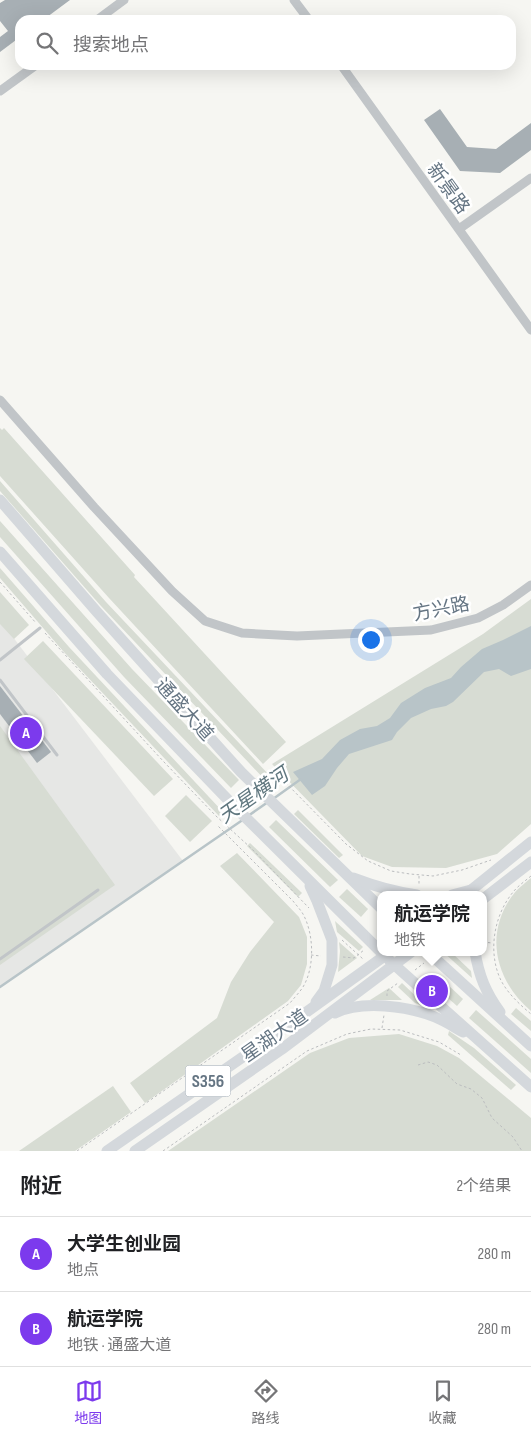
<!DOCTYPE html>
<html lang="zh">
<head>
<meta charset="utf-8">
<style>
  body { margin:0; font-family:"Sofia Sans Condensed","Noto Sans SC",sans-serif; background:#f2f2f2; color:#202124 }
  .you { position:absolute; left:370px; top:639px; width:18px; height:18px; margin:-12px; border:4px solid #fff; border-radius:50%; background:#1a73e8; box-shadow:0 0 0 8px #1a73e833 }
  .badge { display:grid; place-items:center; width:32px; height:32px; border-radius:50%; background:#7c3aed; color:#fff; font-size:16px; font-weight:700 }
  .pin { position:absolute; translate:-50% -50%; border:2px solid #fff; box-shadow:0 1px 5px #0006 }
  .popup { position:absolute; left:377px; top:891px; width:110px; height:65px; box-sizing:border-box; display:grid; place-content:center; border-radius:10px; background:#fff; filter:drop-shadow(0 1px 4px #0005); font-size:16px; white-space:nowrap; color:#757577 }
  .popup b { font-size:19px; color:#202124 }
  .popup::after { content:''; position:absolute; left:50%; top:100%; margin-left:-10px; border:10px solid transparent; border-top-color:#fff }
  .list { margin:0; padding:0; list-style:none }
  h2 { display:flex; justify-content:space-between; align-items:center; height:65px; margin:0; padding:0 20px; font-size:21px }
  h2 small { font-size:16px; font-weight:400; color:#757577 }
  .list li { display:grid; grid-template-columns:32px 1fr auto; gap:15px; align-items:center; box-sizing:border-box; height:75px; padding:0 20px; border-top:1px solid #e0e0e0 }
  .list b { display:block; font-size:19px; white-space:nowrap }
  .list p { margin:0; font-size:16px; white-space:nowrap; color:#757577 }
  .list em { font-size:16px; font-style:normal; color:#757577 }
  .icon { flex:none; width:28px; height:28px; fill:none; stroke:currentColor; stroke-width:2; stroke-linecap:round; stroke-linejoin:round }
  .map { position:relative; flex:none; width:531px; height:1151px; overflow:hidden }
  .search { position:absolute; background:#fff; box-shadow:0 5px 20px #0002; left:15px; right:15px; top:15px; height:55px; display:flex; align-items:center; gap:12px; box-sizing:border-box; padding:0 18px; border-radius:15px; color:#757577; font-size:19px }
  .sheet { height:215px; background:#fff }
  nav { display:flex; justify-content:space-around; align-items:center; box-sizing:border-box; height:70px; border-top:1px solid #e0e0e0; background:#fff; font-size:14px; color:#757577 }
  nav a { display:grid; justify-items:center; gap:2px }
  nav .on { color:#7c3aed }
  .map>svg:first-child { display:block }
  .built { fill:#e6e7e5 }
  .green { fill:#d7dcd3 }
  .water { fill:#b8c4c8 }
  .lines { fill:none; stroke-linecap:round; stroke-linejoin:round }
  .stream { stroke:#b8c4c8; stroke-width:2.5 }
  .building { fill:#a7afb4 }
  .path { stroke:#bbbdbf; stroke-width:1; stroke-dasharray:2.5 2.5; stroke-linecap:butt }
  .service { stroke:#c1c5c8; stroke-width:3 }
  .tertiary { stroke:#c1c5c8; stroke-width:9 }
  .primary { stroke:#d4d8dc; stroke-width:11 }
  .labels { text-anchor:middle; stroke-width:5; stroke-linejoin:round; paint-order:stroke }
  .shield { fill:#fff; stroke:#939ea8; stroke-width:1 }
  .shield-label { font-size:18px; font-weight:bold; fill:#657583 }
  .street-label { font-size:19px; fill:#657583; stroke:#fff }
  .water-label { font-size:20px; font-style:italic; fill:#60777f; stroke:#fff }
</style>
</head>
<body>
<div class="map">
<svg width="531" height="1151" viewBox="0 0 531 1151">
  <rect width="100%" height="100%" fill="#f6f6f2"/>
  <polygon class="built" points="0,620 183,861 0,987"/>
  <g class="green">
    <polygon points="0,428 2,430 4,428 135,575 134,577 286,742 263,764 109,598 0,476"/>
    <polygon points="0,481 106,602 271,777 266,781 101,606 0,491"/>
    <polygon points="0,521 132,669 239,780 231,788 124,677 0,537"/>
    <polygon points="0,568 69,647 223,812 219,816 63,651 0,578"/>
    <polygon points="0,592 29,625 14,639 0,624"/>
    <polygon points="531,599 531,824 497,854 446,868 392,867 362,856 272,764 483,634"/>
    <polygon points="43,641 173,779 154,796 24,659"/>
    <polygon points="0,726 115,885 0,965"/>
    <polygon points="186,795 212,821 190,842 165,816"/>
    <polygon points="298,810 343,855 339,858 294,814"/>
    <polygon points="276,820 338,880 330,887 269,827"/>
    <polygon points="250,843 302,893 298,897 247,846"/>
    <polygon points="237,853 299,917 307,937 307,964 301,985 288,1001 145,1103 130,1083 217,1018 231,982 250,952 274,922 220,866"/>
    <path d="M531 878V1011C494 980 483 930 516 891 521 886 526 882 531 878Z"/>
    <polygon points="347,889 368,909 361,917 339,897"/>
    <polygon points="335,921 363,947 359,951 337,932"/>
    <polygon points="339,942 357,958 338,972 340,951"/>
    <polygon points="443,952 451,952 471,971 472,978"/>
    <polygon points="402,983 424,1004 423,1006 415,1003 398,987"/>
    <polygon points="447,984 463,999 457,1006 440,991"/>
    <polygon points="389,988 402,1000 370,1000"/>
    <polygon points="516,1008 531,1021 531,1031 511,1014"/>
    <polygon points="476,1010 531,1059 531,1073 469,1018"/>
    <polygon points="449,1031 474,1048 516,1085 511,1090 448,1035"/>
    <polygon points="399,1034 437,1046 459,1058 531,1118 531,1151 168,1151 310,1053 349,1038"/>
    <polygon points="113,1086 131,1112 75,1151 19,1151"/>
  </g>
  <polygon class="water" points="531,626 531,669 511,676 499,669 484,672 453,702 446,706 431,709 411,718 397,732 392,740 349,754 337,768 325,786 312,795 293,772 322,759 340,740 360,729 377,726 390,718 401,703 425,688 451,678 461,667 482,649 503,640"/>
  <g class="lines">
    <g class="stream">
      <polyline points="273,799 301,779"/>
      <polyline points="248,816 268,802"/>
      <polyline points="0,987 244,819"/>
    </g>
  </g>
  <g class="building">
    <polygon points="5,0 70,0 43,20 20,20 20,37 0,52 0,37 8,31 0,21 0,3"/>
    <polygon points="440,109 467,147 496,149 531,123 531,150 500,173 460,171 424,120"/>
    <polygon points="0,686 51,752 37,763 0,714"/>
  </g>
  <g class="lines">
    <g class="path">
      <polyline points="0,582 36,623"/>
      <polyline points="45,633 164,762 216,816 252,849 309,908"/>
      <polyline points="282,779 346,844 368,861 391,871 410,874 433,876 462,870 491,860"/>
      <polyline points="419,876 419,884"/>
      <path d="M531 876C525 881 518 886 514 891 495 913 488 948 499 976 505 991 519 1004 531 1014"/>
      <polyline points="342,940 363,959"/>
      <polyline points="483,942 492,943"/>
      <polyline points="311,955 321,956"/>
      <polyline points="343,957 354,958 364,950"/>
      <polyline points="415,970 424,963"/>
      <polyline points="387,996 387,991 398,983"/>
      <polyline points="382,1028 384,1015"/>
      <polyline points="418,1065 428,1062 437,1065 457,1084 471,1089 482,1098 492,1118 513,1137 522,1151"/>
      <path d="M77 1151 290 1003C294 998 299 993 303 987 315 967 314 934 303 914 300 909 296 905 293 901L218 826"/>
      <polyline points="163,1151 307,1051 347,1034 371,1029 400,1030 439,1042 461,1055"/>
    </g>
    <g class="service">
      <polyline points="0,660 40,628"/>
      <polyline points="0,680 57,755"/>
      <polyline points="0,959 98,890"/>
    </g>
    <g class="tertiary">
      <polyline points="294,0 309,20"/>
      <polyline points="97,20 124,0"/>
      <polyline points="341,65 531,330"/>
      <polyline points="0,91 36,65"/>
      <polyline points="459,229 531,178"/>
      <polyline points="0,400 94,507 172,591 205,621 242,633 297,636 431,630 478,618 503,605 531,585"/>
    </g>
    <g class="primary">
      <polyline points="0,500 97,612 241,772 381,908"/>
      <polyline points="0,552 107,674 232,804 381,952"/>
      <path d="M353 878C374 886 394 892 417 895"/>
      <polyline points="310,886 317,901 332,940 332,965 324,991 316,1002"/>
      <polyline points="452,895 471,890"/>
      <polyline points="465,895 531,842"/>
      <polyline points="483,899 531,862"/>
      <polyline points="428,952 531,1046"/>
      <path d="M475 952C479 976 486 993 500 1012"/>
      <polyline points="389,960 531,1087"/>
      <path d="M335 1013C362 1000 408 1006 435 1017 445 1021 454 1027 463 1032"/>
      <polyline points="107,1151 276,1034 390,952"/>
      <polyline points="135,1151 282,1049 411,952"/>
    </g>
  </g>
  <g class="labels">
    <rect class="shield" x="185.5" y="1065.5" width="45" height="31" rx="4"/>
    <g class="shield-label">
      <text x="208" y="1087">S356</text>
    </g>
    <g class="street-label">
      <text transform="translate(449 188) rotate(54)" y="7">新景路</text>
      <text transform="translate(441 608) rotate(-11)" y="7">方兴路</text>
      <text transform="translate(185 709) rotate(48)" y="7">通盛大道</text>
      <text transform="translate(274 1035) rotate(-35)" y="7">星湖大道</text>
    </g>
    <g class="water-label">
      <text transform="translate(253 795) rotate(-35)" y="7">天星横河</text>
    </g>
  </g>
</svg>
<div class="you"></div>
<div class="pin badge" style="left:26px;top:733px">A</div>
<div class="pin badge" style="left:432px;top:991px">B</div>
<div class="popup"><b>航运学院</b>地铁</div>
<div class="search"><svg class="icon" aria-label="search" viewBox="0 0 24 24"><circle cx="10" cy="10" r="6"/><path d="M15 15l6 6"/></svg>搜索地点</div>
</div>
<section class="sheet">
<h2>附近<small>2个结果</small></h2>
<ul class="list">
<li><span class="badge">A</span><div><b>大学生创业园</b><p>地点</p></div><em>280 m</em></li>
<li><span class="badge">B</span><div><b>航运学院</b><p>地铁 · 通盛大道</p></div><em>280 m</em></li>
</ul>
</section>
<nav>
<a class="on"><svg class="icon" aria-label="map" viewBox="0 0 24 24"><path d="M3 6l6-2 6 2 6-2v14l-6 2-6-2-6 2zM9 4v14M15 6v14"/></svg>地图</a>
<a><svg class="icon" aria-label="directions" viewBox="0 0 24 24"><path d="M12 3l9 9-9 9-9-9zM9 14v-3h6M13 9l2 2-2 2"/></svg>路线</a>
<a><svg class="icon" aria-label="saved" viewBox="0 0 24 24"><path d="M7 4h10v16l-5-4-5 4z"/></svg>收藏</a>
</nav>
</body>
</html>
